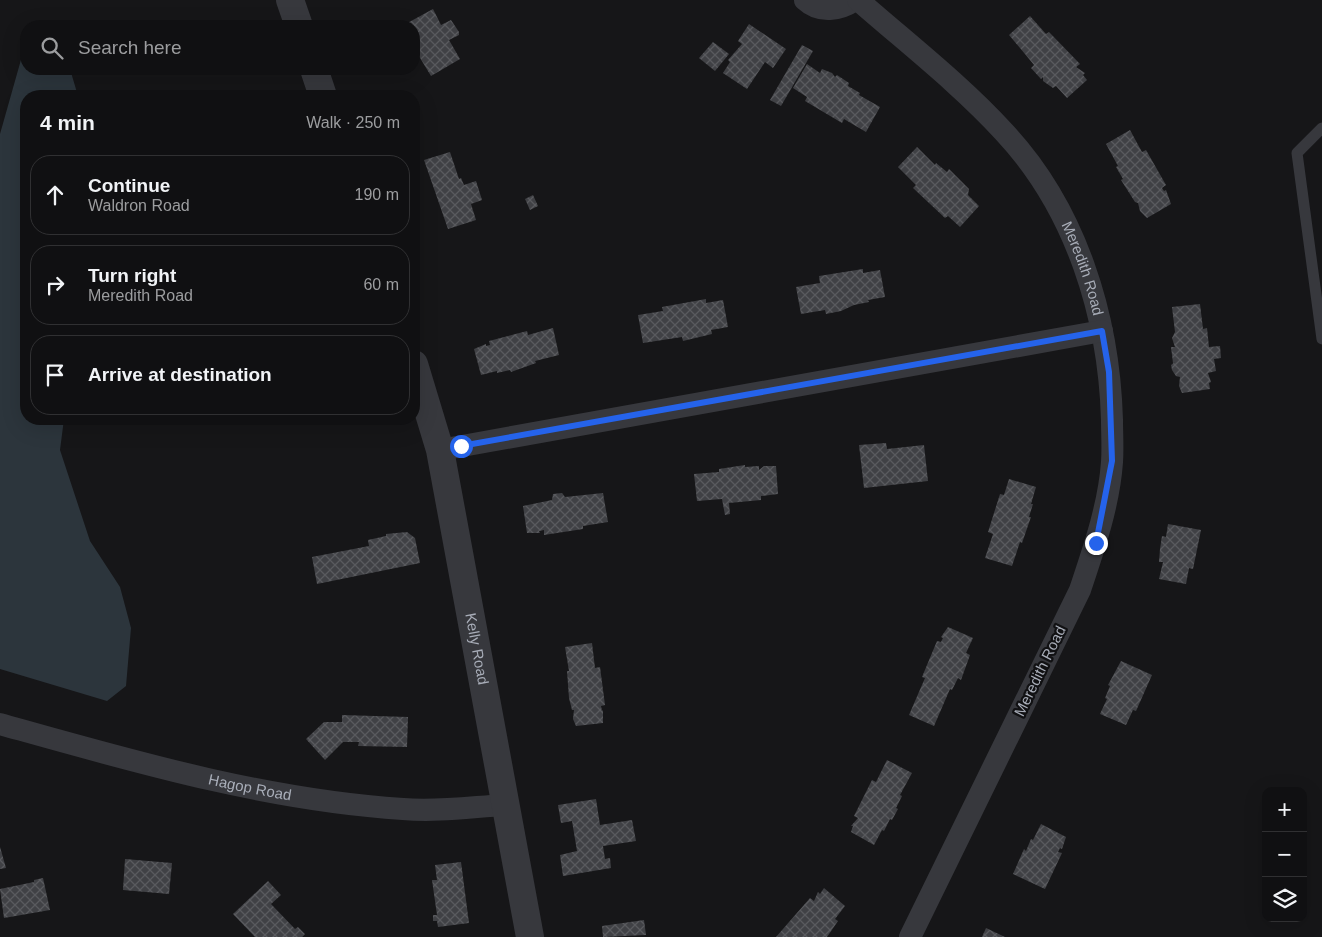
<!DOCTYPE html>
<html lang="en">
<head>
<meta charset="utf-8">
<style>
  body { margin:0; font-family:Arial,sans-serif; background:#1e1e20; color:#f1f3f6 }
  .controls { position:absolute; right:15px; bottom:15px; display:grid; overflow:hidden; border-radius:10px; box-shadow:0 5px 20px #0002 }
  .controls button { width:45px; height:45px; display:grid; place-items:center; padding:0; border:0; border-bottom:1px solid #303032; background:#101012; color:#f1f3f6; font:25px sans-serif }
  .stop { position:absolute; width:15px; height:15px; margin:-11px; border:4px solid #2563eb; border-radius:50%; background:#fff }
  .stop.end { background:#2563eb; border-color:#fff; box-shadow:0 1px 5px #0008 }
  .list { margin:0; padding:0; list-style:none }
  h2 { display:flex; justify-content:space-between; align-items:center; height:65px; margin:0; padding:0 20px; font-size:21px }
  h2 small { font-size:16px; font-weight:400; color:#9c9d9f }
  .list li { display:grid; grid-template-columns:32px 1fr auto; gap:15px; align-items:center; box-sizing:border-box; height:80px; margin:0 10px 10px; padding:0 10px; border:1px solid #303032; border-radius:20px }
  .list b { display:block; font-size:19px; white-space:nowrap }
  .list p { margin:0; font-size:16px; white-space:nowrap; color:#9c9d9f }
  .list em { font-size:16px; font-style:normal; color:#9c9d9f }
  .icon { flex:none; width:28px; height:28px; fill:none; stroke:currentColor; stroke-width:2; stroke-linecap:round; stroke-linejoin:round }
  .map { position:relative; flex:none; width:1322px; height:937px; overflow:hidden }
  .search { position:absolute; background:#101012; box-shadow:0 5px 20px #0002; left:20px; top:20px; width:400px; height:55px; display:flex; align-items:center; gap:12px; box-sizing:border-box; padding:0 18px; border-radius:20px; color:#9c9d9f; font-size:19px }
  .panel { position:absolute; background:#101012; box-shadow:0 5px 20px #0002; left:20px; top:90px; width:400px; height:335px; border-radius:20px }
  .map>svg:first-child { display:block }
  .water { fill:#2c353c }
  .building { fill:url(#building-cross-hatch) }
  .lines { fill:none; stroke-linecap:round; stroke-linejoin:round }
  .service { stroke:#37383d; stroke-width:11 }
  .minor { stroke:#37383d; stroke-width:22 }
  .tertiary { stroke:#37383d; stroke-width:28 }
  .route { stroke:#2563eb; stroke-width:6 }
  .labels { text-anchor:middle; stroke-width:4.5; stroke-linejoin:round; paint-order:stroke }
  .street-label { font-size:15px; fill:#a8adb8; stroke:#111113 }
</style>
</head>
<body>
<div class="map">
<svg width="1322" height="937" viewBox="0 0 1322 937">
  <defs>
    <pattern id="building-cross-hatch" width="8" height="8" patternUnits="userSpaceOnUse" patternTransform="scale(1.25)"><rect width="8" height="8" fill="#404145"/><path d="M0 0l8 8M0 8l8-8" fill="none" stroke="#595a5e"/></pattern>
  </defs>
  <rect width="100%" height="100%" fill="#161618"/>
  <polygon class="water" points="26,42 26,69 70,69 78,96 26,96 26,419 64,419 60,450 90,541 120,587 131,628 126,686 107,701 0,669 0,134"/>
  <g class="building">
    <polygon points="433,9 441,25 451,20 459,32 459,35 449,40 460,59 431,76 414,48 414,26 402,26"/>
    <polygon points="1030,16 1046,34 1049,32 1080,64 1076,67 1085,73 1083,75 1087,80 1067,98 1056,86 1053,88 1043,81 1043,77 1041,79 1031,68 1034,65 1025,54 1009,35"/>
    <polygon points="749,24 786,49 773,68 765,62 747,89 723,73 730,62 728,60 742,44 738,41"/>
    <polygon points="713,42 729,54 715,71 699,58"/>
    <polygon points="802,45 813,51 781,106 770,100"/>
    <polygon points="807,64 820,73 822,69 832,73 835,77 837,75 849,83 848,86 860,93 859,95 880,107 866,132 844,119 842,123 805,101 807,97 793,88"/>
    <polygon points="1130,130 1142,152 1146,150 1166,185 1162,188 1164,191 1166,190 1171,204 1147,218 1140,211 1138,203 1135,202 1121,180 1123,179 1116,167 1118,166 1106,144"/>
    <polygon points="917,147 935,165 936,163 947,172 949,169 969,189 968,195 979,206 960,227 948,216 945,218 913,188 916,185 898,167"/>
    <polygon points="450,152 459,179 461,178 464,185 476,181 482,200 471,204 476,220 448,229 424,160"/>
    <polygon points="533,195 538,206 530,210 525,199"/>
    <polygon points="863,269 863,273 880,270 885,297 868,300 869,302 854,305 841,311 826,314 825,310 801,314 796,287 820,283 819,276"/>
    <polygon points="706,299 706,303 723,300 728,327 711,330 712,334 683,341 682,337 643,343 638,315 663,311 662,307"/>
    <polygon points="1200,304 1203,329 1207,328 1209,347 1220,346 1221,358 1214,359 1216,371 1208,373 1211,382 1209,383 1210,389 1182,393 1179,386 1180,377 1176,376 1172,370 1171,365 1175,362 1173,363 1171,347 1175,347 1172,338 1175,332 1172,307"/>
    <polygon points="553,328 559,355 535,361 536,363 511,372 510,370 497,373 497,371 481,375 474,349 486,344 486,346 490,345 489,341 527,331 528,335"/>
    <polygon points="886,443 887,449 924,445 928,481 864,488 859,445"/>
    <polygon points="745,465 745,467 759,466 759,470 764,466 776,466 778,494 761,496 761,500 729,503 730,514 725,515 722,499 697,501 694,474 719,472 719,469"/>
    <polygon points="1009,479 1036,487 1031,504 1033,504 1029,517 1031,517 1022,543 1020,542 1012,566 985,558 993,534 988,532 1000,494 1004,495"/>
    <polygon points="562,493 565,497 603,493 608,522 583,526 583,529 544,535 544,530 539,531 540,533 527,533 523,506 552,500 553,494"/>
    <polygon points="1168,524 1201,530 1193,569 1189,568 1186,584 1159,579 1163,562 1159,562 1160,549 1162,536 1166,537"/>
    <polygon points="407,532 415,538 420,563 317,584 312,557 369,546 368,540 386,536 386,534"/>
    <polygon points="948,627 973,638 966,653 970,655 961,680 958,678 952,690 950,689 934,726 909,715 925,678 922,677 937,641 941,642 943,638 941,637"/>
    <polygon points="592,643 595,668 600,667 605,705 601,706 602,711 603,710 603,723 576,726 573,719 574,710 572,710 569,698 567,671 569,671 565,647"/>
    <polygon points="1121,661 1152,675 1136,711 1133,710 1126,725 1100,714 1107,699 1105,698 1110,686 1108,685"/>
    <polygon points="342,715 408,717 407,747 358,746 359,742 343,742 325,760 306,739 324,722 342,722"/>
    <polygon points="887,760 912,773 900,795 902,796 896,808 898,809 892,820 890,819 884,831 882,830 874,845 851,832 853,826 851,826 858,818 854,816 872,780 876,782"/>
    <polygon points="596,799 600,825 632,820 636,841 603,846 605,859 610,858 611,868 563,876 560,855 577,851 572,821 561,823 558,805"/>
    <polygon points="1041,824 1066,837 1062,849 1060,848 1058,852 1062,853 1045,889 1013,874 1024,849 1026,851 1031,839 1033,840"/>
    <polygon points="0,847 6,868 0,869"/>
    <polygon points="125,859 172,863 169,894 123,890"/>
    <polygon points="461,862 469,923 438,927 437,921 433,921 433,915 437,915 432,880 437,880 435,865"/>
    <polygon points="43,878 50,910 4,918 0,889 34,882 34,880"/>
    <polygon points="268,881 281,895 271,904 295,929 298,927 305,934 302,937 255,937 233,914"/>
    <polygon points="824,888 845,906 835,919 838,921 827,937 776,937 810,898 814,901 818,892 820,894"/>
    <polygon points="644,920 646,935 603,937 602,926"/>
    <polygon points="986,928 1005,937 982,937"/>
  </g>
  <g class="lines">
    <polyline class="service" points="1322,128 1297,153 1322,339"/>
    <g class="minor">
      <path d="M805 0C820 14 840 10 855 0"/>
      <path id="s1" d="M858 0C907 43 960 84 1004 132 1076 209 1109 316 1112 420 1112 434 1113 448 1112 462 1109 505 1094 548 1080 590L910 937"/>
      <polyline points="440,450 1102,331"/>
      <path id="s2" d="M0 724C132 761 265 800 403 809 437 812 471 807 505 805"/>
    </g>
    <g class="tertiary">
      <polyline points="290,0 299,26"/>
      <polyline points="314,69 323,96"/>
      <path id="s3" d="M414 364 440 450 530 937"/>
    </g>
  </g>
  <g class="lines">
    <polyline class="route" points="461,446 1102,331 1109,372 1112,461 1096,543"/>
  </g>
  <g class="labels">
    <g class="street-label">
      <text dy="5" stroke="none"><textPath href="#s1" startOffset="356">Meredith Road</textPath></text>
      <text dy="5" stroke="none"><textPath href="#s3" startOffset="292">Kelly Road</textPath></text>
      <text transform="translate(1040 671) rotate(-64)" y="5">Meredith Road</text>
      <text dy="5" stroke="none"><textPath href="#s2" startOffset="258">Hagop Road</textPath></text>
    </g>
  </g>
</svg>
<div class="controls">
<button>+</button>
<button>−</button>
<button><svg class="icon" aria-label="layers" viewBox="0 0 24 24"><path d="M12 4l9 5-9 5-9-5zM3 14l9 5 9-5"/></svg></button>
</div>
<div class="stop" style="left:461px;top:446px"></div>
<div class="stop end" style="left:1096px;top:543px"></div>
<div class="search"><svg class="icon" aria-label="search" viewBox="0 0 24 24"><circle cx="10" cy="10" r="6"/><path d="M15 15l6 6"/></svg>Search here</div>
<section class="panel">
<h2>4 min<small>Walk · 250 m</small></h2>
<ul class="list">
<li><svg class="icon" aria-label="ahead" viewBox="0 0 24 24"><path d="M12 20V5M6 11l6-6 6 6"/></svg><div><b>Continue</b><p>Waldron Road</p></div><em>190 m</em></li>
<li><svg class="icon" aria-label="right" viewBox="0 0 24 24"><path d="M7 20v-9h11M14 6l5 5-5 5"/></svg><div><b>Turn right</b><p>Meredith Road</p></div><em>60 m</em></li>
<li><svg class="icon" aria-label="arrive" viewBox="0 0 24 24"><path d="M6 21V4h12l-3 4 3 4H6"/></svg><div><b>Arrive at destination</b></div></li>
</ul>
</section>
</div>
</body>
</html>
